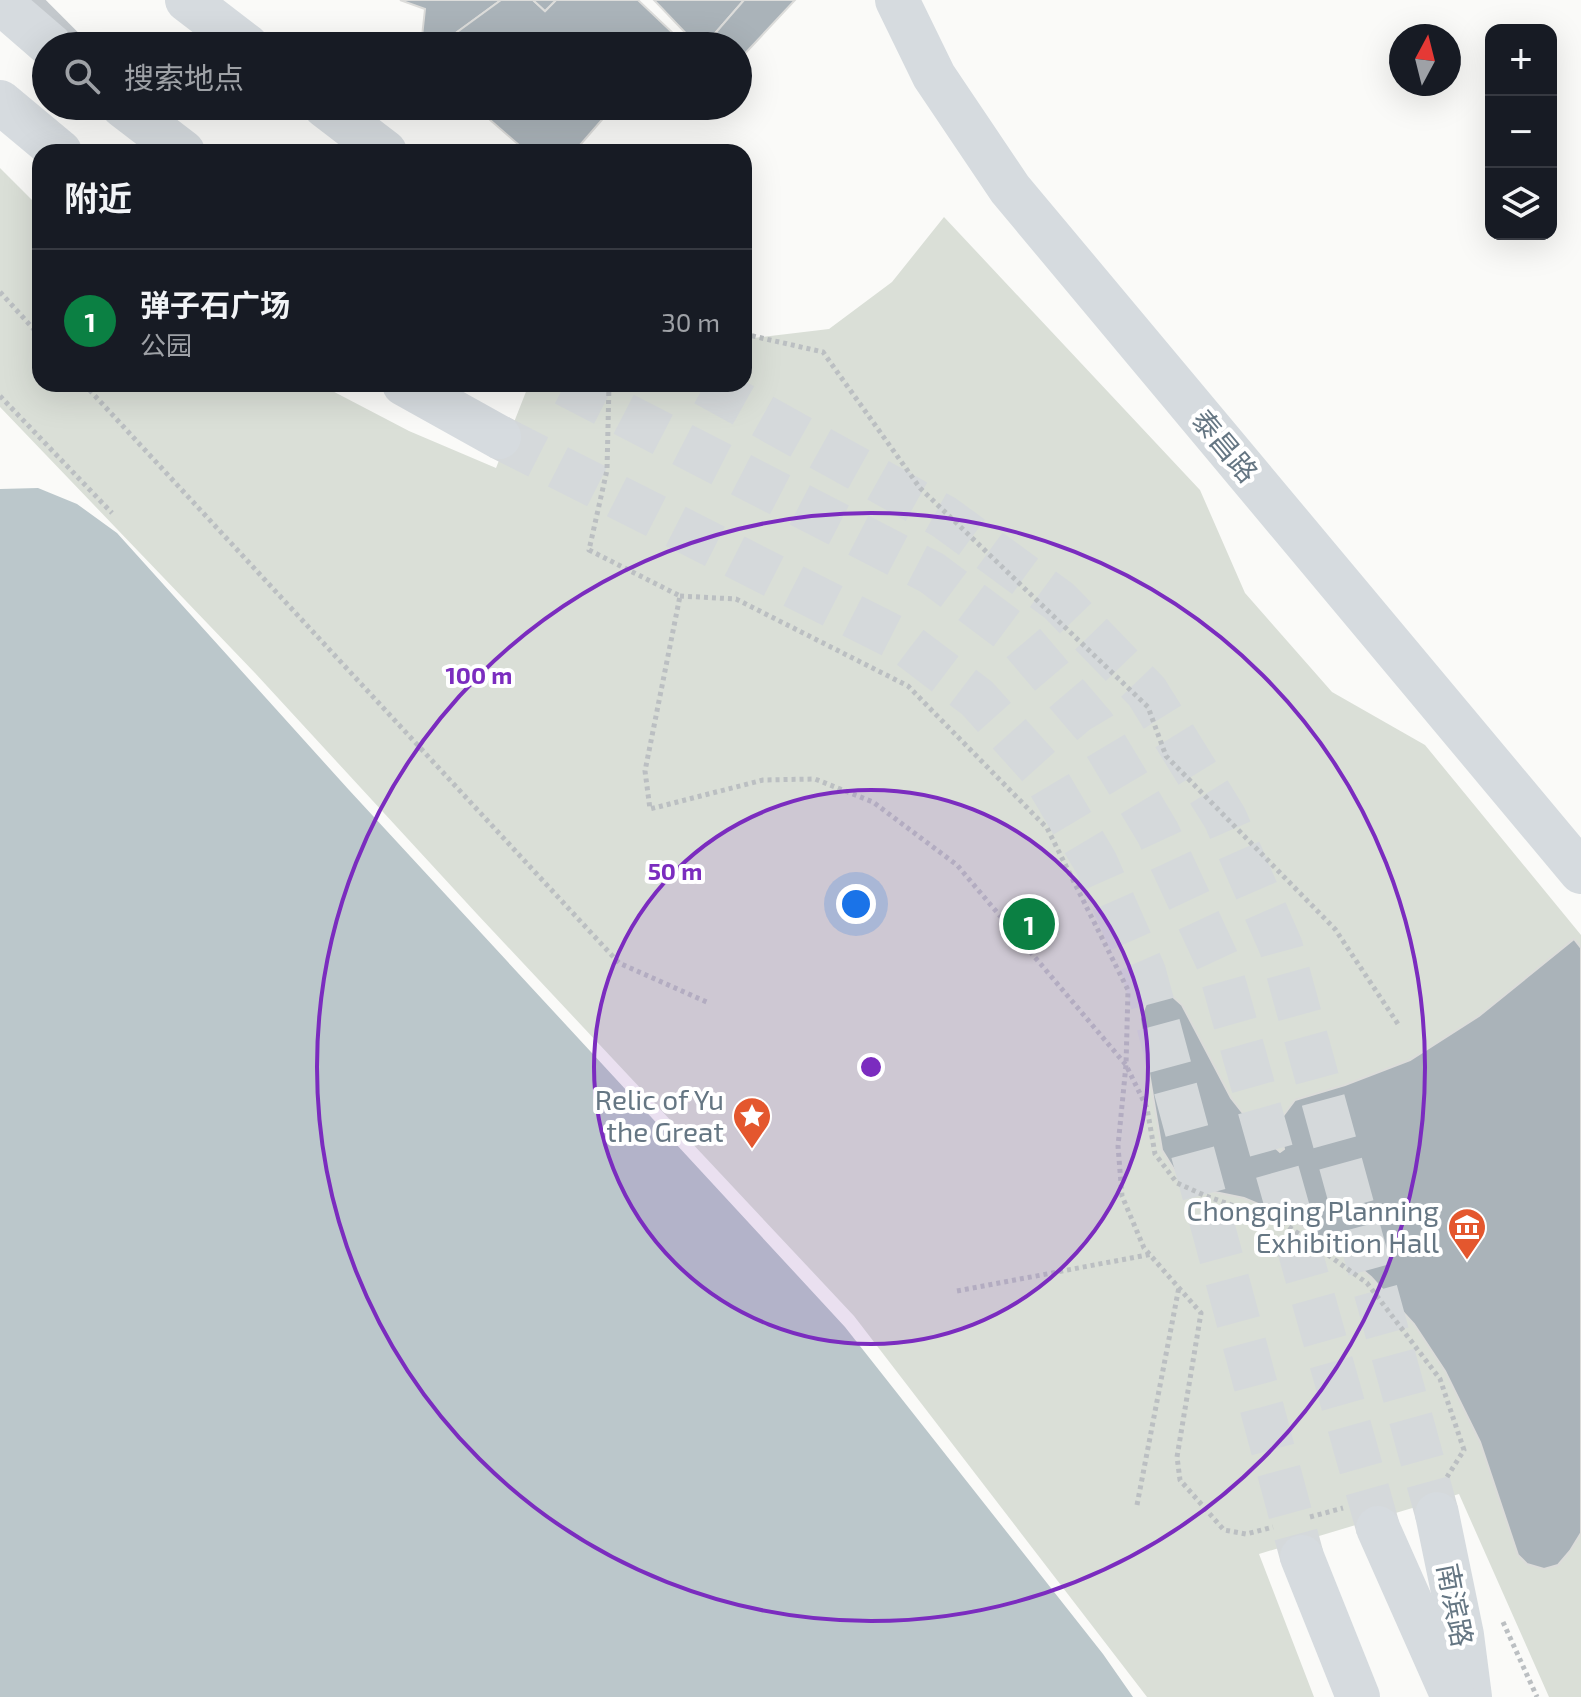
<!DOCTYPE html>
<html lang="zh">
<head>
<meta charset="utf-8">
<style>
  body { margin:0; font-family:"Exo 2","Noto Sans SC",sans-serif; background:#242831; color:#f1f3f6 }
  .controls { position:absolute; right:24px; top:24px; display:grid; overflow:hidden; border-radius:16px; box-shadow:0 8px 32px #0002 }
  .controls button { width:72px; height:72px; display:grid; place-items:center; padding:0; border:0; border-bottom:2px solid #363941; background:#171b24; color:#f1f3f6; font:40px sans-serif }
  .compass { position:absolute; left:1389px; top:24px; width:72px; height:72px; border-radius:50%; background:#171b24; box-shadow:0 8px 32px #0002; rotate:7deg }
  .you { position:absolute; left:856px; top:904px; width:28px; height:28px; margin:-20px; border:6px solid #fff; border-radius:50%; background:#1a73e8; box-shadow:0 0 0 12px #1a73e833 }
  .badge { display:grid; place-items:center; width:52px; height:52px; border-radius:50%; background:#0b8043; color:#fff; font-size:26px; font-weight:700 }
  .pin { position:absolute; translate:-50% -50%; border:4px solid #fff; box-shadow:0 2px 8px #0006 }
  .list { margin:0; padding:0; list-style:none }
  h2 { display:flex; justify-content:space-between; align-items:center; height:104px; margin:0; padding:0 32px; font-size:34px }
  h2 small { font-size:26px; font-weight:400; color:#9ea1a6 }
  .list li { display:grid; grid-template-columns:52px 1fr auto; gap:24px; align-items:center; box-sizing:border-box; height:144px; padding:0 32px; border-top:2px solid #363941 }
  .list b { display:block; font-size:30px; white-space:nowrap }
  .list p { margin:0; font-size:26px; white-space:nowrap; color:#9ea1a6 }
  .list em { font-size:26px; font-style:normal; color:#9ea1a6 }
  .icon { flex:none; width:44px; height:44px; fill:none; stroke:currentColor; stroke-width:2; stroke-linecap:round; stroke-linejoin:round }
  .map { position:relative; flex:none; width:1581px; height:1697px; overflow:hidden }
  .search { position:absolute; background:#171b24; box-shadow:0 8px 32px #0002; left:32px; top:32px; width:720px; height:88px; display:flex; align-items:center; gap:20px; box-sizing:border-box; padding:0 28px; border-radius:44px; color:#9ea1a6; font-size:30px }
  .panel { position:absolute; background:#171b24; box-shadow:0 8px 32px #0002; left:32px; top:144px; width:720px; height:248px; border-radius:24px }
  .map>svg:first-child { display:block }
  .green { fill:#dadfd7 }
  .water { fill:#bbc7cb }
  .building { fill:#aab3b9; stroke:#dcdcda; stroke-width:2 }
  .lines { fill:none; stroke-linecap:round; stroke-linejoin:round }
  .secondary-tunnel { stroke:#d5d9db; stroke-width:44; stroke-dasharray:44 22; stroke-linecap:butt }
  .primary-tunnel { stroke:#d5d9db; stroke-width:44; stroke-dasharray:44 22; stroke-linecap:butt }
  .path { stroke:#bbbfc2; stroke-width:5; stroke-dasharray:4 4; stroke-linecap:butt }
  .lane { stroke:#c3c8cc; stroke-width:18 }
  .secondary { stroke:#d6dbdf; stroke-width:44 }
  .primary { stroke:#d6dbdf; stroke-width:44 }
  .ring { fill:none; stroke:#7b2cbf; stroke-width:4 }
  .labels { text-anchor:middle; stroke-width:8; stroke-linejoin:round; paint-order:stroke }
  .street-label { font-size:28px; fill:#657683; stroke:#fff }
  .poi-label { font-size:28px; fill:#657683; stroke:#fff; text-anchor:end }
  .centre { fill:#7b2cbf; stroke:#fff; stroke-width:4 }
  .ring-label { font-size:24px; text-anchor:middle; font-weight:bold; fill:#7b2cbf; stroke:#fff; stroke-width:8; stroke-linejoin:round; paint-order:stroke }
</style>
</head>
<body>
<div class="map">
<svg width="1581" height="1697" viewBox="0 0 1581 1697">
  <rect width="100%" height="100%" fill="#fafaf8"/>
  <polygon class="green" points="0,168 40,208 40,384 319,384 409,431 496,468 529,384 744,384 744,339 829,329 892,282 944,217 1200,490 1245,593 1332,692 1425,745 1581,935 1581,1697 1549,1697 1459,1494 1259,1554 1314,1697 1147,1697 854,1316 477,914 255,673 0,407"/>
  <polygon class="water" points="38,488 77,504 117,533 349,790 845,1327 1103,1654 1133,1697 0,1697 0,489"/>
  <g class="building">
    <polygon points="400,0 501,0 438,46 421,46 425,9"/>
    <polygon points="501,0 533,0 545,11 556,0 638,0 676,36 667,46 438,46"/>
    <polygon points="533,0 556,0 545,11"/>
    <polygon points="654,0 744,0 704,46 698,46"/>
    <polygon points="744,0 795,0 738,61 738,46 704,46"/>
    <polygon points="474,106 614,106 574,152 527,152"/>
    <polygon points="1574,939 1581,948 1581,1533 1570,1551 1558,1565 1544,1569 1527,1564 1518,1555 1480,1442 1445,1371 1414,1324 1371,1277 1334,1246 1284,1215 1244,1198 1205,1190 1180,1179 1162,1150 1140,1019 1146,1004 1155,995 1172,996 1182,1005 1231,1098 1257,1131 1280,1152 1284,1149 1281,1133 1283,1116 1295,1100 1345,1085 1410,1060 1479,1016"/>
  </g>
  <g class="lines">
    <polyline class="secondary-tunnel" points="705,384 944,517 1059,601 1147,692 1225,818 1281,947 1437,1514"/>
    <g class="primary-tunnel">
      <polyline points="565,384 932,573 1019,638 1094,726 1158,833 1218,962 1378,1528"/>
      <polyline points="499,437 902,641 977,698 1039,767 1096,863 1144,972 1302,1557"/>
    </g>
    <g class="path">
      <polyline points="0,292 40,336"/>
      <polyline points="744,334 823,352 920,488 1148,707 1166,756 1335,929 1400,1027"/>
      <polyline points="84,384 619,963 709,1003"/>
      <polyline points="609,384 607,470 589,550 680,596 645,771 650,809 763,780 815,779 873,802 957,865 1126,1065 1147,1108 1155,1154 1177,1183 1206,1196 1285,1224 1367,1283 1440,1379 1464,1450 1447,1477"/>
      <polyline points="0,396 112,513"/>
      <polyline points="680,596 736,599 908,686 1047,828 1128,990 1126,1065 1118,1146 1122,1196 1144,1248 1201,1313 1177,1457 1180,1480 1224,1530 1246,1534 1273,1527"/>
      <polyline points="957,1291 1152,1254"/>
      <polyline points="1137,1505 1179,1287"/>
      <polyline points="1310,1517 1343,1508"/>
      <polyline points="1503,1622 1537,1697"/>
    </g>
    <polyline class="lane" points="33,0 79,46"/>
    <g class="secondary">
      <polyline points="187,0 247,46"/>
      <polyline points="897,0 934,76 1010,189 1581,872"/>
      <polyline points="325,106 385,152"/>
      <polyline points="1437,1514 1462,1635 1470,1697"/>
    </g>
    <g class="primary">
      <polyline points="0,2 51,46"/>
      <polyline points="0,102 60,152"/>
      <polyline points="123,106 183,152"/>
      <polyline points="404,384 499,437"/>
      <polyline points="1378,1528 1453,1697"/>
      <polyline points="1302,1557 1358,1697"/>
    </g>
  </g>
  <circle cx="871" cy="1067" r="277" fill="#7b2cbf" fill-opacity=".12"/>
  <g class="ring">
    <circle cx="871" cy="1067" r="277"/>
    <circle cx="871" cy="1067" r="554"/>
  </g>
  <defs>
    <g id="sight-pin" transform="scale(2)"><path d="M0 17L-7.5 6A9.5 9.5 0 1 1 7.5 6Z" fill="#e4572e" stroke="#fff"/><path d="M0-6L1.8-2.2L6-1.7L2.9 1.2L3.7 5.4L0 3.3L-3.7 5.4L-2.9 1.2L-6-1.7L-1.8-2.2Z" fill="#fff"/></g>
    <g id="museum-pin" transform="scale(2)"><path d="M0 17L-7.5 6A9.5 9.5 0 1 1 7.5 6Z" fill="#e4572e" stroke="#fff"/><path d="M0-6L6-3V-2H-6V-3ZM-5-1h2V3h-2ZM-1-1h2V3h-2ZM3-1h2V3H3ZM-6 4H6V6H-6Z" fill="#fff"/></g>
  </defs>
  <g fill-rule="evenodd">
    <use href="#sight-pin" x="752" y="1116"/>
    <use href="#museum-pin" x="1467" y="1227"/>
  </g>
  <g class="labels">
    <g class="street-label">
      <text transform="translate(1225 446) rotate(50)" y="10">泰昌路</text>
      <text transform="translate(1455 1605) rotate(79)" y="10">南滨路</text>
    </g>
    <g class="poi-label">
      <text x="724" y="1110">Relic of Yu<tspan x="724" dy="32">the Great</tspan></text>
      <text x="1439" y="1221">Chongqing Planning<tspan x="1439" dy="32">Exhibition Hall</tspan></text>
    </g>
  </g>
  <circle cx="871" cy="1067" r="12" class="centre"/>
  <g class="ring-label">
    <text x="479" y="684">100 m</text>
    <text x="675" y="880">50 m</text>
  </g>
</svg>
<div class="controls">
<button>+</button>
<button>−</button>
<button><svg class="icon" aria-label="layers" viewBox="0 0 24 24"><path d="M12 4l9 5-9 5-9-5zM3 14l9 5 9-5"/></svg></button>
</div>
<svg class="compass" viewBox="-18 -18 36 36"><path d="M0-13l5 13h-10z" fill="#e53935"/><path d="M0 13l5-13h-10z" fill="#9ea1a6"/></svg>
<div class="you"></div>
<div class="pin badge" style="left:1029px;top:924px">1</div>
<div class="search"><svg class="icon" aria-label="search" viewBox="0 0 24 24"><circle cx="10" cy="10" r="6"/><path d="M15 15l6 6"/></svg>搜索地点</div>
<section class="panel">
<h2>附近<small></small></h2>
<ul class="list">
<li><span class="badge">1</span><div><b>弹子石广场</b><p>公园</p></div><em>30 m</em></li>
</ul>
</section>
</div>
</body>
</html>
